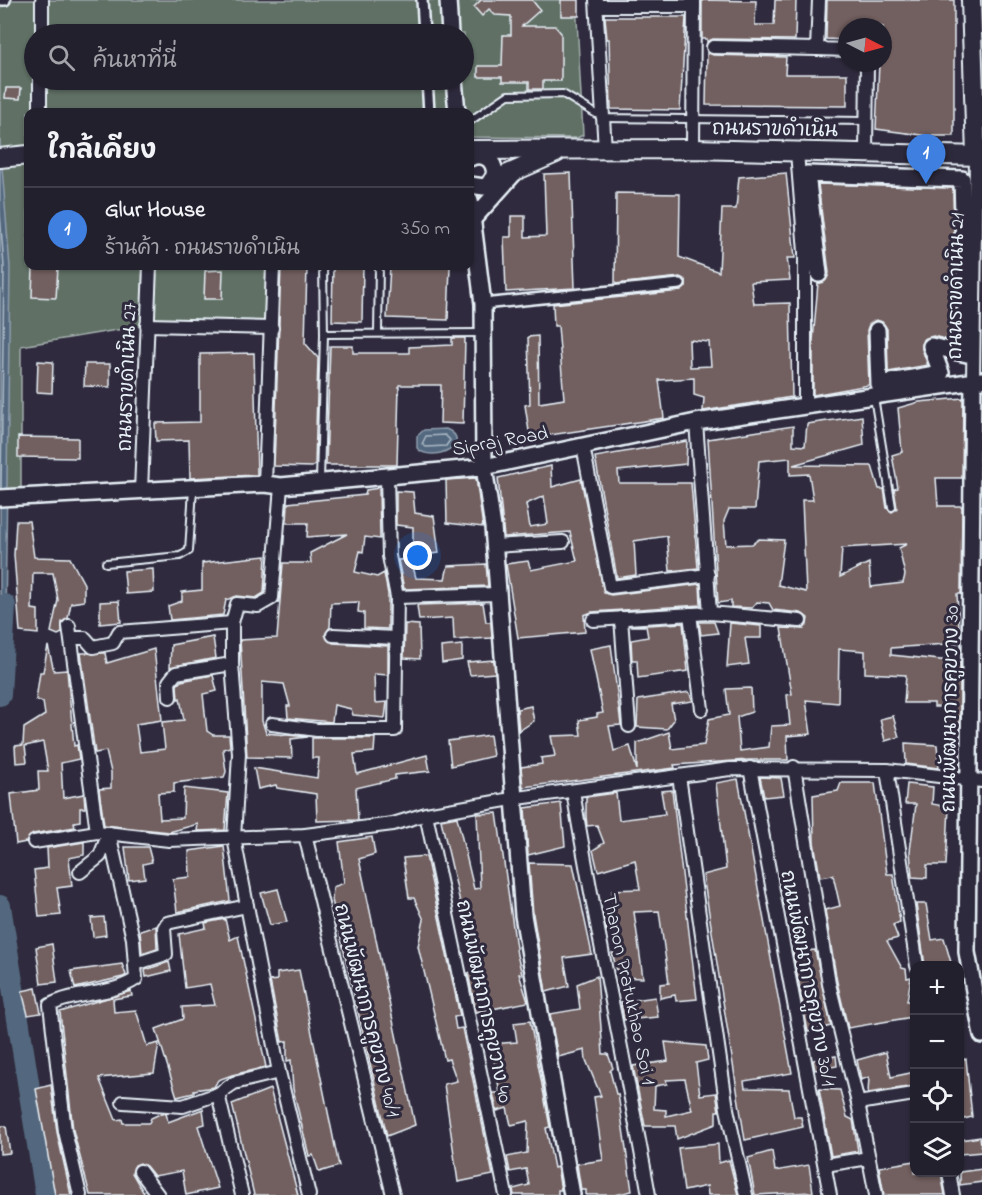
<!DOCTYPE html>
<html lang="th">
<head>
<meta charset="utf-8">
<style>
  body { margin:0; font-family:"Indie Flower","Playpen Sans Thai",sans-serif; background:#2f2d3a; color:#f1f3f6 }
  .controls { position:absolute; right:18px; bottom:18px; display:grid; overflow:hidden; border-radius:12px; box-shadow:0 2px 4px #0004 }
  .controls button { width:54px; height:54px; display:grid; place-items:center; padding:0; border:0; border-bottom:2px solid #403e4a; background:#23202e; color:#f1f3f6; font:30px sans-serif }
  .compass { position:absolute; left:838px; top:18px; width:54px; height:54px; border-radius:50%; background:#23202e; box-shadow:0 2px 4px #0004; rotate:96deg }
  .you { position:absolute; left:418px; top:556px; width:21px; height:21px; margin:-15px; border:4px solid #fff; border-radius:50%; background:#1a73e8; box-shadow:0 0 0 9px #1a73e833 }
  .badge { display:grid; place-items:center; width:39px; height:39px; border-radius:50%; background:#8c9099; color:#fff; font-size:20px; font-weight:700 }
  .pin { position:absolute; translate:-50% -50px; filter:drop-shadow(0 2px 3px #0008) }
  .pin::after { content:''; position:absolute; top:32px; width:21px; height:18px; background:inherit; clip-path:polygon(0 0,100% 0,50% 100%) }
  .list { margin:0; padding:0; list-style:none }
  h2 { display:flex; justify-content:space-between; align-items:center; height:78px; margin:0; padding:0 24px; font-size:26px }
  h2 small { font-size:20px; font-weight:400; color:#a3a3aa }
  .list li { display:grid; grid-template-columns:39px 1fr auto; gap:18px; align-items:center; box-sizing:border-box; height:84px; padding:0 24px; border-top:2px solid #403e4a }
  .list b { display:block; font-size:22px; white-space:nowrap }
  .list p { margin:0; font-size:20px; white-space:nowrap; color:#a3a3aa }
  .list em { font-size:20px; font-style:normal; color:#a3a3aa }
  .icon { flex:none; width:33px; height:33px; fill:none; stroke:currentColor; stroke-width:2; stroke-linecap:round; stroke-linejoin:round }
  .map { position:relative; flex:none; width:982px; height:1195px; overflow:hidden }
  .search { position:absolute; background:#23202e; box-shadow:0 2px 4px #0004; left:24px; top:24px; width:450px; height:66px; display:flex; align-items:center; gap:15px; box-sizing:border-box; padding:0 21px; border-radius:33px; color:#a3a3aa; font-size:22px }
  .panel { position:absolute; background:#23202e; box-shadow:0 2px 4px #0004; left:24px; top:108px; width:450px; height:162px; border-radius:12px }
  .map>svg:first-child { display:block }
  .green { fill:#606f65; stroke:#a4b0ae; stroke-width:1.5 }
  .water { fill:#53677e; stroke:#8f9eaf; stroke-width:1.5 }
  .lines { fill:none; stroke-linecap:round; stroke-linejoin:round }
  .shore { stroke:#acbac7; stroke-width:1.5 }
  .river { stroke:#53677e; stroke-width:22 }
  .building { fill:#725f5f; stroke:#e8f1f8; stroke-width:1.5; fill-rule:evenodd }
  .service-casing { stroke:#e8f1f8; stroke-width:10 }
  .pedestrian-casing { stroke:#e8f1f8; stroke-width:14 }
  .minor-casing { stroke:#e8f1f8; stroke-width:16 }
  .tertiary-casing { stroke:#e8f1f8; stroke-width:20 }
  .secondary-casing { stroke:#e8f1f8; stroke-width:22 }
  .service { stroke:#2f2a3d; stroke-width:6 }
  .pedestrian { stroke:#2f2a3d; stroke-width:9 }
  .minor { stroke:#2f2a3d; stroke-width:12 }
  .tertiary { stroke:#2f2a3d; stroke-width:15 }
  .secondary { stroke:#2f2a3d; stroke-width:18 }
  .labels { text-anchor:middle; stroke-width:6; stroke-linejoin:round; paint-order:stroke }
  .street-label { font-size:20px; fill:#e8f1f8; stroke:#2f2a3d }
</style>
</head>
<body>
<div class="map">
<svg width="982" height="1195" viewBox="0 0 982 1195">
  <rect width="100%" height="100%" fill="#2f2a3d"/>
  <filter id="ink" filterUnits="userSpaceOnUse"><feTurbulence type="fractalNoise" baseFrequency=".0167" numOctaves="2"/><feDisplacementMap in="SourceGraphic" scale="12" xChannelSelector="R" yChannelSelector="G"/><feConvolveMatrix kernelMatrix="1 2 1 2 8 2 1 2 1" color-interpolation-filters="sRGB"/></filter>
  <g filter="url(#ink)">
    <g class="green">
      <polygon points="0,0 447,0 450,34 34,34 34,80 40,112 28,112 28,266 273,266 272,328 147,325 21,346 21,497 0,498"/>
      <polygon points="452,0 576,0 583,135 577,138 470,137 470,112 462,112 459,80 464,80 464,34 455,34"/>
      <polygon points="41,80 454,80 456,112 41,112"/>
    </g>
    <g class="water">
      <polygon points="0,142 10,267 5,623 0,695"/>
      <path d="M446 429C476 442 432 465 417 448V436L424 430Z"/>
    </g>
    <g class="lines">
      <g class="shore">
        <polyline points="0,213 4,267 1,489"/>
        <polygon points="445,435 450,440 446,446 426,447 422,444 426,436"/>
      </g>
      <g class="river">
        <polyline points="0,695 5,605"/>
        <polyline points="0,906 46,1195"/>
      </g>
    </g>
    <g class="building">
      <polygon points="481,0 532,0 540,10 522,26 555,26 561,33 561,81 543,81 543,89 529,89 529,82 502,82 502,77 478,77 478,66 502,66 503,35 511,35 511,16 495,15 489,9 482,16 474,7"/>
      <rect x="561" y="0" width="18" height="16"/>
      <polygon points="702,0 756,1 755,25 774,25 775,0 796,0 795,40 713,39 707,42 707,39 702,39"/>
      <polygon points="827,0 954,0 954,136 929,136 876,129 879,63 883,63 883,27 854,22 854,27 847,27 847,40 826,39"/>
      <polygon points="605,17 686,17 680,110 611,109 609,39 607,39"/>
      <polygon points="707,52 713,55 786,57 785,74 847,74 847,106 706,105"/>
      <polygon points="6,88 21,88 20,99 5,98"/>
      <polygon points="571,173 575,288 506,292 504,237 511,237 511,216 525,216 525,237 546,236 544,174"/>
      <path d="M786 173 795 258H787L790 280 751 282 754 304 790 303 792 397 703 411 704 398 694 395V378L659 380 664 418 530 438 525 405 530 404 528 337 538 336 539 403 564 399 558 326H554L553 304 681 291 686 286V281L680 277 615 284 616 193 680 194 679 257 719 272 722 209H736L739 177ZM689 340 709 342 711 366 690 367Z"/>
      <polygon points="818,184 953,188 957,342 933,336 924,339 922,349 928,365 888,372 887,329 882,322 876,320 869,325 867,330 869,385 813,395 813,341 818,283 825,281 829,273"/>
      <polygon points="281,266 307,266 305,343 318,358 315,465 312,467 274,466"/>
      <polygon points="333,266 363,266 362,322 332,321"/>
      <polygon points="390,266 450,266 448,320 387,318"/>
      <polygon points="33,267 58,268 56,298 32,297"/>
      <polygon points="223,270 222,299 204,299 205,271"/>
      <polygon points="452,338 465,338 463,424 440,423 441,385 399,385 397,465 326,465 330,346 353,346 353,353 409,353 409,347 452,345"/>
      <polygon points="254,353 257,475 190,478 189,440 156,441 155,423 200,422 200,354"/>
      <polygon points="38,361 53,362 52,393 37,392"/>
      <polygon points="85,364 110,364 110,387 84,386"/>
      <path d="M963 398 962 478H936L938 506H962L961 594H957L960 643 891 648V655L960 662V732H945L949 707H934V703H904L906 675 865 673V651L839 649 838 703 806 700 811 734 787 736 788 760H749L674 765 675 768 523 787 521 767 542 764 541 758 555 756 551 736 581 735 579 720 597 717V714L603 713 590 649 611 645 621 725 609 726 614 751 630 746 637 770V743L669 732 672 749 704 745 709 719 729 715 726 689 751 688 752 712 737 717 740 751 769 747 771 726 790 725 787 695 792 694 781 628 803 629 807 625 808 618 801 613 773 610 769 603 757 602 752 608 731 607V601L718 603 708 439 793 426V445L805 446 807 424 862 416 864 445 793 465 872 466 879 489H884L887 508 892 512 897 508 894 489 898 488 892 455 902 452 898 408 919 402ZM790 458V475L809 474 813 500H802L806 592 778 585 784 540 759 539 752 544 726 545 724 521 729 509H755L759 461ZM907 544 899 548 905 575 903 583 871 587 869 563 840 577 842 548Z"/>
      <polygon points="18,437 78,438 78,458 18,457"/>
      <polygon points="687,441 686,464 618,471 619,483 691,483 698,568 670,571 667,536 634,541 636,575 617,578 595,457"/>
      <path d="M551 466 552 487 581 479 604 593 611 595 700 584 701 605 592 612 584 615 585 632 518 638 506 564 528 561 531 570 577 561 570 532 504 537 498 478ZM544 496 548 524 530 527 526 504Z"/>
      <polygon points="476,478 483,527 447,523 446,480"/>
      <polygon points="379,488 380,539 365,537 363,552 360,551 355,572 377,577 384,573 388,594 388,629 364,628 364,613 358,612 359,602 331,603 330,627 325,635 333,643 388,646 388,675 374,674 375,703 387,702 385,718 353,715 351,709 334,705 332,722 288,718 287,706 290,706 284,684 262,682 262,721 266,733 308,737 291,739 292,758 247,757 240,640 277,638 283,563 311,563 310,553 347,534 307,537 308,523 287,523 288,503 365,495 366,490"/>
      <polygon points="396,491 413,492 415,513 434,516 439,553 413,556 413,527 396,525"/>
      <polygon points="16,521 29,521 34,557 70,558 84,584 84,601 71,603 68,618 62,622 62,633 58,635 51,632 58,600 53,573 33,573 32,609 38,610 38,634 20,632 14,555"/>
      <polygon points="266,556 264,593 256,598 237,596 226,600 223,615 170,620 168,606 182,601 182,592 202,590 202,563"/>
      <polygon points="411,559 416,578 445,579 448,566 486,564 488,586 404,589 398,560"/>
      <polygon points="153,569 154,592 126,594 124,571"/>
      <polygon points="119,601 121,622 100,624 100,602"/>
      <polygon points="483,603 486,622 491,622 492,638 454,640 453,618 419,620 417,605"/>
      <polygon points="699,622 714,622 718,633 701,635"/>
      <polygon points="683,623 688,671 638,678 637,660 632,660 631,640 648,637 646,626 630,626"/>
      <polygon points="730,623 761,626 761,638 745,638 749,664 727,667"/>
      <polygon points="405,624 419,625 420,659 404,658"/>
      <polygon points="213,637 216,658 170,667 171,645"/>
      <polygon points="462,645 462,660 442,663 441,647"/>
      <polygon points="48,646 54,671 67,670 74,746 77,745 79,759 61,763 63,798 84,794 85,808 80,808 80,821 74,822 75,827 33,834 26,842 16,844 11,794 39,790 38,771 48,771 43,742 25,746 27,762 16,763 15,746 23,745 24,728 45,715 43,702 36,700 40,672 43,672"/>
      <polygon points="154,649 162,720 136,724 140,752 165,749 162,722 184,720 180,698 178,699 177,685 181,681 213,675 217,691 203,694 207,731 213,735 229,735 230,747 223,749 226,772 224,777 174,783 174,792 158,793 160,819 183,818 184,788 228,793 225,830 197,831 198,824 169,832 104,825 99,789 111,788 111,772 106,751 95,753 81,653 105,653 107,663"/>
      <polygon points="494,660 495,673 470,675 467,662"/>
      <polygon points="689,692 693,701 671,704 674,720 667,729 637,727 638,700"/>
      <polygon points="531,706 534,721 519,731 517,709"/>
      <polygon points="893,716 899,737 885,741 880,719"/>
      <polygon points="490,735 493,756 451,766 448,741"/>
      <polygon points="312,738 375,738 374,752 354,754 357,774 427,755 430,771 395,775 395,779 356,788 358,820 317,821 316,794 277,788 276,785 258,789 254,768 317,778 319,758 312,758"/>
      <polygon points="905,743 937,745 939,768 906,764"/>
      <polygon points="760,777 781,778 784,795 764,797"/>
      <polygon points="738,779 792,1073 744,1081 745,1088 789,1089 794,1117 801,1117 803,1127 745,1140 703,875 726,869 716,783"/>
      <polygon points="841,783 875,783 887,874 893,874 900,922 893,925 898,938 887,941 902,968 906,969 907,978 911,977 907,1001 912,1001 912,1017 848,1028 837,982 825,910 840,906 833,875 820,877 814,842 813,795 838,791"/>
      <polygon points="907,784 933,787 932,804 949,807 946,865 927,865 927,878 912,877 910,851 916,804 905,804"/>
      <polygon points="672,790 697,999 676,1001 675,995 660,998 660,984 669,983 659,911 634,912 643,978 619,977 612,953 618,952 612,929 607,931 603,912 613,908 612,890 640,889 635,860 598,871 593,850 604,843 597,825 587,826 586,816 586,797 616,793 619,820 665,814 661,791"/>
      <polygon points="561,803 565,846 528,855 525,808"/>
      <polygon points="497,813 517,955 522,974 519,974 528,1002 476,1012 468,973 476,971 441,820 457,817 474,889 480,888 477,814"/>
      <polygon points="372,837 375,854 359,859 415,1125 387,1136 332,900 333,887 344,883 339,842"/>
      <polygon points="84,842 84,855 69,858 72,886 57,888 61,915 39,917 34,870 48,868 47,848"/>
      <polygon points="224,846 230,901 177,912 173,879 190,877 189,851"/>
      <polygon points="125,847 148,847 152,862 143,864 145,878 129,880"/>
      <polygon points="426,856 460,1016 454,1017 456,1029 462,1028 493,1175 458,1182 444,1084 457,1081 449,1059 445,1060 418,946 424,920 414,898 409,898 403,858"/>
      <polygon points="529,863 573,864 592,954 564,958 569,986 546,992 533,914"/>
      <polygon points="278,889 287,922 270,925 261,893"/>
      <polygon points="916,904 926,904 932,940 944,938 952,966 925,966"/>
      <polygon points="104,917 106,935 93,937 91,918"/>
      <polygon points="225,919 230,940 238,936 266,1067 232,1075 218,1080 214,1087 194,1090 194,1093 177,1097 156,1029 183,1019 182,1007 215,1005 210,984 185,988 179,934 206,928 205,923"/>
      <polygon points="156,926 157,948 142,953 140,931"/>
      <polygon points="52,944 57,982 41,984 36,947"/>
      <polygon points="815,950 831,1026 808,1032 793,952"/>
      <polygon points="169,962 171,971 146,977 145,970"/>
      <polygon points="122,964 126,975 123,977 75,988 71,971"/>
      <polygon points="299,970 339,1166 319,1172 313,1155 309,1156 293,1089 291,1060 287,1061 287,1041 282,1042 270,981 277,980 277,973"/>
      <polygon points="597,976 603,1054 608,1054 613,1068 610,1071 616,1094 618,1094 632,1191 615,1195 586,1195 586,1190 581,1190 577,1164 603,1160 594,1097 601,1096 586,1060 585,1050 558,1057 550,1014 580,1009 577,984"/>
      <polygon points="36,988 41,1013 28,1015 22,991"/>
      <polygon points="131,991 132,996 113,999 114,1012 136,1010 147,1046 159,1043 154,1073 99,1078 116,1120 122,1119 123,1123 149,1123 151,1118 162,1113 166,1113 168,1122 203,1109 205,1124 198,1126 218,1188 186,1195 182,1171 154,1176 146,1166 140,1163 135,1165 132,1173 145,1195 90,1195 73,1130 60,1012"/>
      <polygon points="655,997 658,1017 624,1020 621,1002"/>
      <polygon points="530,1021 550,1127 546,1128 554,1168 557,1167 561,1190 558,1190 558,1195 514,1195 513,1189 529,1185 526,1169 510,1172 507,1157 527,1153 528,1121 511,1125 507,1108 497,1111 493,1093 500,1093 491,1044 517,1042 514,1023"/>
      <path d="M665 1042 706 1046 708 1060 696 1063 700 1095 716 1093 719 1111H716V1124L677 1139 675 1126H645L633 1066 668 1061ZM685 1079 692 1110 666 1116V1110L654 1109 655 1086 667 1084 666 1080Z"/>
      <polygon points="886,1052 891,1077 915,1072 915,1086 868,1093 869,1077 861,1080 857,1060"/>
      <polygon points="836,1056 837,1066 815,1070 813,1060"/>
      <polygon points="966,1059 972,1117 960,1120 960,1060"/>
      <polygon points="51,1085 57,1132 71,1195 55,1195 36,1089"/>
      <polygon points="270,1089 298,1195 254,1195 232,1104"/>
      <polygon points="819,1089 840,1090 847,1117 853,1120 858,1151 831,1156"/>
      <polygon points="0,1126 6,1126 10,1153 0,1154"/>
      <polygon points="980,1137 982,1152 960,1154 960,1140"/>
      <polygon points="718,1144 719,1163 729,1160 738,1195 708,1195 707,1186 684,1191 678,1148"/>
      <polygon points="772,1151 775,1171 809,1165 813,1192 755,1195 748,1158"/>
      <polygon points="915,1161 915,1173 941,1173 945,1195 884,1195 879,1167"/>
      <polygon points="982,1169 982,1182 960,1185 960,1172"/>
    </g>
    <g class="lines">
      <g class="service-casing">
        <g id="service">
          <polyline points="470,121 508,95 563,94 603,118 866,121"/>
          <polyline points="323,266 324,334 483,333"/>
          <polyline points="378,332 379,266"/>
          <polyline points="874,397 892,507"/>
          <polyline points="320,481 324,334"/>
          <polyline points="106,563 180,556 189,551 193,489"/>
        </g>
      </g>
      <g class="pedestrian-casing">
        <g id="pedestrian">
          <polyline points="0,0 5,0"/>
          <polyline points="422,0 424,34"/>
          <polyline points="427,80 429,112"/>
          <polyline points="483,304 680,284"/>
        </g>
      </g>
      <g class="minor-casing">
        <g id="minor">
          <polyline points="596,0 605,150"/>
          <polyline points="819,0 817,49 847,50"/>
          <polyline points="597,6 694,6"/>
          <polyline points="42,34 42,0"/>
          <polyline points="713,47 817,49"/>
          <polyline points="40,80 40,112"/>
          <polyline points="693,149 694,0"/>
          <polyline points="797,152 805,252 805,406"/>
          <polyline points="866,153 867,63"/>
          <polyline points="147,325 272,328"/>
          <polyline points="973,381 976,156"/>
          <polyline points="696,422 710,613"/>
          <polyline points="583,446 610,587 708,575"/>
          <polyline points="265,484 273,266"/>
          <polyline points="281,486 272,598 258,606 237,604 232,623 232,664 239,754 234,838 279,1072 309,1195"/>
          <polyline points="141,491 150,266"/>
          <polyline points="494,546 563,542"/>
          <polyline points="397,597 498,594"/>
          <polyline points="690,614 702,709"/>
          <polyline points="621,618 629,726"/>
          <polyline points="593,620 710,613 800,621"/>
          <polyline points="69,626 97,832"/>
          <polyline points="333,635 396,638"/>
          <polyline points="71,638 85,638 93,647 113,643 119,632 232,623"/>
          <polyline points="170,697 169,682 176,673 232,664"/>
          <polyline points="272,724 317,730 395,730 397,597 389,556 387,476"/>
          <polyline points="794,767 829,984 858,1103 876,1195"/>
          <polyline points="750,768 830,1195"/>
          <polyline points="887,770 917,966"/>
          <polyline points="679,776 727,1109 746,1195"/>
          <path d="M573 791C595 926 625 1060 649 1195"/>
          <polyline points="426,814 506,1195"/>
          <polyline points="305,835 393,1195"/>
          <polyline points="34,842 97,832 169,840 305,835 393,824 426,814 518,798 730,769 887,770 982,781"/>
          <polyline points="80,872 100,856 109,833"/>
          <polyline points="135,964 166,954 164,928 167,923 247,906"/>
          <polyline points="218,1094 242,1195"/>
          <polyline points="123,1102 183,1106 218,1094 234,1083 279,1072"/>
          <polyline points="858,1103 914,1094"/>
          <polyline points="825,1165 869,1158"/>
          <polyline points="140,1171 158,1195"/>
          <polyline points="949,1172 953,1195"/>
          <path d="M80 1195 65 1131 50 1005C77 991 111 996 136 979L133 939 109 833"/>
        </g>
      </g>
      <g class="tertiary-casing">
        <g id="tertiary">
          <polyline points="448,0 450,34"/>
          <polyline points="454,80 457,112"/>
          <path d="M470 158C491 148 505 176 484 187L470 185"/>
          <polyline points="470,200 483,304 484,467 493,527 523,915 572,1195"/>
          <polyline points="474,218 516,171"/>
          <polyline points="819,274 807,174 962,179 967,354 931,346 941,373 879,384 877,330"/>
          <polyline points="973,381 967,952 982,1035"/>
          <polyline points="0,498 265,484 281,486 484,467 696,422 982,380"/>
        </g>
      </g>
      <g class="secondary-casing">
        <g id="secondary">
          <polyline points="971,0 976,156"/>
          <polyline points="470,150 693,149 982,156"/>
          <polyline points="0,158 28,155"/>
          <polyline points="492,181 556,153"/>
        </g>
      </g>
      <use href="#service" class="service"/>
      <use href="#pedestrian" class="pedestrian"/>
      <use href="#minor" class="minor"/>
      <use href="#tertiary" class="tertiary"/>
      <use href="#secondary" class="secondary"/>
    </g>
  </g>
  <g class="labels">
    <g class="street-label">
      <text transform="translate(775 128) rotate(1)" y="7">ถนนราขดำเนิน</text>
      <text transform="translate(955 286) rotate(-89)" y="7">ถนนราขดำเนิน 21</text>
      <text transform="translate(126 377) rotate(-88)" y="7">ถนนราขดำเนิน 27</text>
      <text transform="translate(500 440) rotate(-10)" y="7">Sipraj Road</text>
      <text transform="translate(949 709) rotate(-89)" y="7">ถนนพัฒนาการคูขวาง 30</text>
      <text transform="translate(809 978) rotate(79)" y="7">ถนนพัฒนาการคูขวาง 30/1</text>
      <text transform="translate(630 989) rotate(78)" y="7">Thanon Pratukhao Soi 1</text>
      <text transform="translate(485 1001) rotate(78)" y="7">ถนนพัฒนาการคูขวาง 40</text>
      <text transform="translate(368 1010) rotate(76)" y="7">ถนนพัฒนาการคูขวาง 40/1</text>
    </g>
  </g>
</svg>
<div class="controls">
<button>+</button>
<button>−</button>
<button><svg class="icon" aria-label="locate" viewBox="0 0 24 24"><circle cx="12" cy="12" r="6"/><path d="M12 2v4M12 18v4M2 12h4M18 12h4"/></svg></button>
<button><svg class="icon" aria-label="layers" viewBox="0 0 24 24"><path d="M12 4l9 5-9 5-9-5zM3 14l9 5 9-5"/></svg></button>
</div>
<svg class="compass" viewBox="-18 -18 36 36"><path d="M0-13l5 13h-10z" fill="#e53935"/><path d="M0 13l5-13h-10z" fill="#a3a3aa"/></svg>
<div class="you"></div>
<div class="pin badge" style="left:926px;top:184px;background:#3f7fe0">1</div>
<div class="search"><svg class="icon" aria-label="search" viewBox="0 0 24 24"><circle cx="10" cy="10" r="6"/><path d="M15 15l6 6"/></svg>ค้นหาที่นี่</div>
<section class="panel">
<h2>ใกล้เคียง<small></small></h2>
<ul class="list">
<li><span class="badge" style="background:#3f7fe0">1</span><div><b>Glur House</b><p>ร้านค้า · ถนนราขดำเนิน</p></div><em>350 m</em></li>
</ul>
</section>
</div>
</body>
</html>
